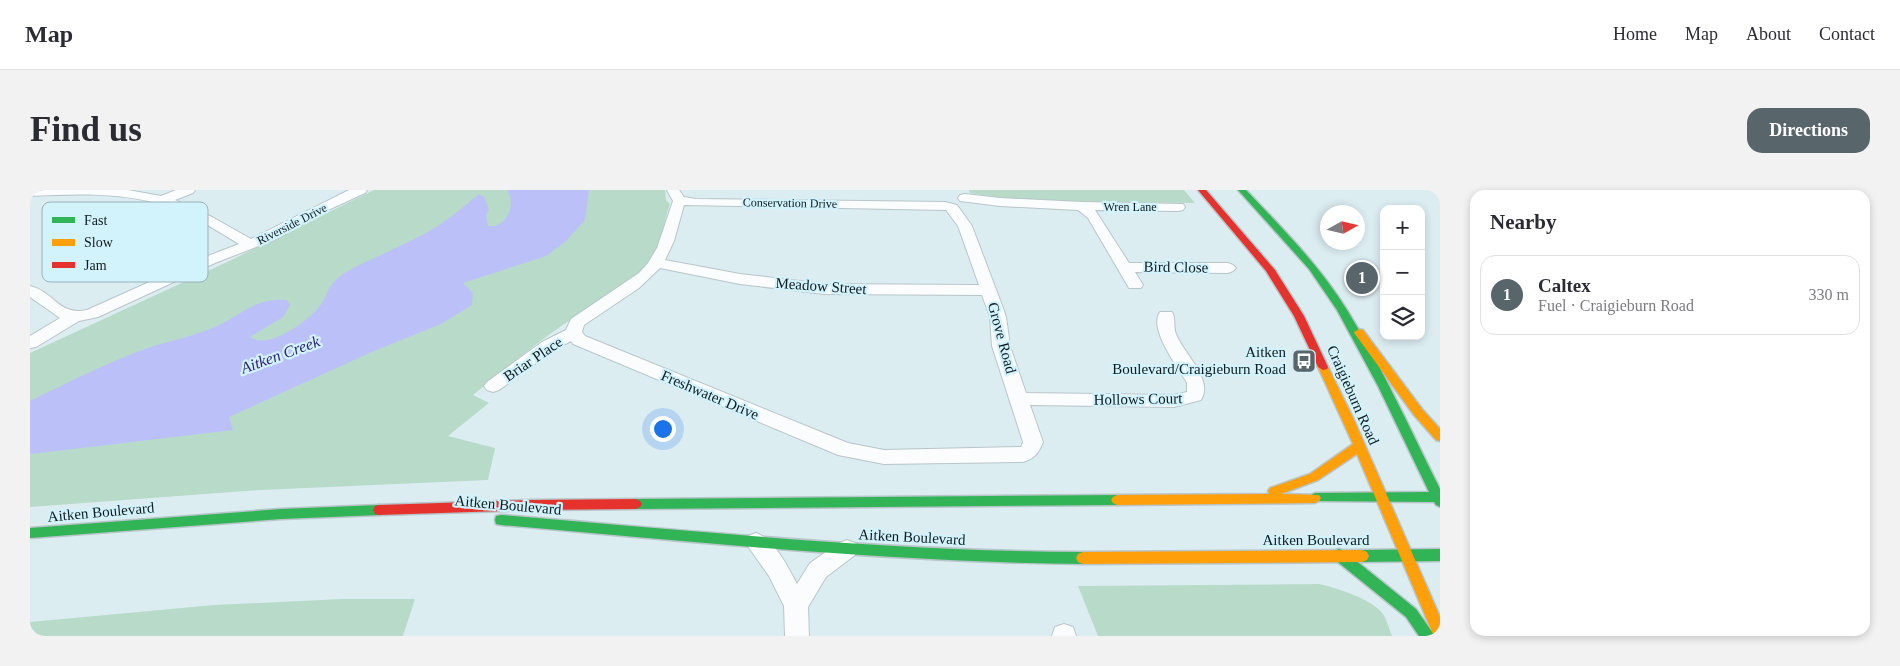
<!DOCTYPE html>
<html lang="en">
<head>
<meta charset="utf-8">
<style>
  body { margin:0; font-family:Georgia,serif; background:#f2f2f3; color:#2b2b33 }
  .controls { position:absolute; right:15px; top:15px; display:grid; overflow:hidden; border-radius:10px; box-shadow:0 2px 8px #0003 }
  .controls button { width:45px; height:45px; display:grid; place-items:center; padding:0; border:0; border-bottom:1px solid #e1e1e2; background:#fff; color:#2b2b33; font:25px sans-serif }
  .compass { position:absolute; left:1290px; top:15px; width:45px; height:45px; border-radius:50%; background:#fff; box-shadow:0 2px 8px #0003; rotate:82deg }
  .you { position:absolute; left:632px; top:238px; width:18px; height:18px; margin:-12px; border:4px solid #fff; border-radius:50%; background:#1a73e8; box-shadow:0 0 0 8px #1a73e833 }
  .badge { display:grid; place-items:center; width:32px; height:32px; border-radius:50%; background:#58656a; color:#fff; font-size:16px; font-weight:700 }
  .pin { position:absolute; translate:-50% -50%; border:2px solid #fff; box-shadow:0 1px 5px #0006 }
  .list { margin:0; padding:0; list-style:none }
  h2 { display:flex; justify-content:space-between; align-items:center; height:65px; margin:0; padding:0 20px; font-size:21px }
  h2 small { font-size:16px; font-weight:400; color:#7c7c81 }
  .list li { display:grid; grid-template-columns:32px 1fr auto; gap:15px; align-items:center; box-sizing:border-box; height:80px; margin:0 10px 10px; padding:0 10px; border:1px solid #e1e1e2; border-radius:15px }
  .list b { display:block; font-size:19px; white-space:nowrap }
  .list p { margin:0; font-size:16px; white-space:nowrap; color:#7c7c81 }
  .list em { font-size:16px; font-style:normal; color:#7c7c81 }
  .icon { flex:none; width:28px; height:28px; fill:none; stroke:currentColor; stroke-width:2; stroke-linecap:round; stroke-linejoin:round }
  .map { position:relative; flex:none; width:1410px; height:446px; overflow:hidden; border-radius:15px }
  header { display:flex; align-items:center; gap:30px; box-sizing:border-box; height:70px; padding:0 25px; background:#fff; border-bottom:1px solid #e1e1e2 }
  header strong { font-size:24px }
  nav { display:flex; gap:28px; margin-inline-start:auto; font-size:18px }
  .intro { display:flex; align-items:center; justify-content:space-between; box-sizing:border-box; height:120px; padding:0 30px }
  h1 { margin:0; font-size:35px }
  .button { padding:12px 22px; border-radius:15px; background:#58656a; color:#fff; font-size:18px; font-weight:700 }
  main { display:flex; gap:30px; padding:0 30px }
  aside { flex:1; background:#fff; border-radius:15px; box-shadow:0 2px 8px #0003 }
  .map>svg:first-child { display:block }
  .green { fill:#b8dac9 }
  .water { fill:#bbc1f8 }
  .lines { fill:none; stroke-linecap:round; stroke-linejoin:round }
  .street-casing { stroke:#b8c5c9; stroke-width:2 }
  .fast-casing { stroke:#b8c5c9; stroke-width:3 }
  .slow-casing { stroke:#b8c5c9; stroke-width:3 }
  .jam-casing { stroke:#b8c5c9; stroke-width:3 }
  .street { fill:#fafcfd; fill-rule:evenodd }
  .fast { fill:#30b455; fill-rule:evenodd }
  .slow { fill:#ff9f0a; fill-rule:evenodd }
  .jam { fill:#e5322d; fill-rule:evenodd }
  .labels { text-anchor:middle; stroke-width:4.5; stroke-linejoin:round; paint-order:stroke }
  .far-street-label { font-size:12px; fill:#111c20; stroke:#d2f2fc }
  .street-label { font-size:15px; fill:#111c20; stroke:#d2f2fc }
  .poi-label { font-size:15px; fill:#111c20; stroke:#d2f2fc; text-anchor:end }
  .water-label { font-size:16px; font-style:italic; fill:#302378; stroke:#d2f2fc }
  .key { fill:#d2f2fc; stroke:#98b2ba; stroke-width:1 }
  .key-label { font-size:14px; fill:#111c20 }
</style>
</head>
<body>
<header>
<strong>Map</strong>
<nav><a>Home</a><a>Map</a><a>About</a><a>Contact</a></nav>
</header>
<div class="intro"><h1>Find us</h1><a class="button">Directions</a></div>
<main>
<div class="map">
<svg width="1410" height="446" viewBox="0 0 1410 446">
  <rect width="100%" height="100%" fill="#dcedf2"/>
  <g class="green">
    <path d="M344 0H635L636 10 640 14C633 32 633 51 622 68 609 91 552 121 527 139 498 159 471 183 443 205L459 213 418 246 465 258 458 290 231 300 0 317V163L195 73Z"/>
    <polygon points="939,0 1154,0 1165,13 988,11 940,3"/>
    <path d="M1289 394C1307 398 1342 409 1353 424 1357 430 1359 439 1362 446H1068L1048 396Z"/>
    <polygon points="312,409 385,409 373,446 0,446 0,432 184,415"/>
  </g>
  <path class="water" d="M477 0H559L555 30 535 52 516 66 433 93 443 103 442 115 411 134 344 161 199 227 203 240 0 264V211C39 192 78 172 118 158 139 151 160 147 180 139 209 128 223 107 257 110L260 115 253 127 220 147C238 161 282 129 292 113 299 102 296 99 308 88 317 80 327 76 338 71 357 62 377 53 396 43 416 32 432 18 449 4L454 7 459 19 456 27 458 36C476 39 487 14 477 0Z"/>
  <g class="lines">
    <g class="street-casing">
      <g id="street">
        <path d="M0 0H98L131 6 146 0H165L163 3 145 10 182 27 221 49 319 0H337L335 3 296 21 244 50 185 73 68 127 49 131 6 157 0 158V146L30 128 0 107V96C25 102 28 126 57 120L175 67 209 54C183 38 156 21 126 13 86 2 41 4 0 6Z"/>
        <path d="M637 0H649L654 7 666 9 915 12 927 15 942 36 973 118 976 127 980 156 996 203 1144 205 1157 202V193C1148 177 1118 139 1130 122H1142C1146 128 1143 137 1146 144 1154 164 1184 190 1171 210L1144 217 1000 215 1013 252C1008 264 1005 268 993 272L854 274 808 265 543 154 541 151 524 160 469 200 463 202 457 200 454 196 457 192 512 152 536 140 541 129 609 83 618 73 627 58 643 11ZM654 15 916 20 928 36 949 95 794 94 710 84 635 70 644 51ZM630 78 710 94 794 104 952 105 960 127 962 156 993 252 991 257 854 260 818 253 555 146 552 142 554 135 609 98Z"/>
        <polygon points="935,4 970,8 1052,12 1153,14 1155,17 1153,20 1148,21 1065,20 1099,73 1198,73 1203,75 1206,78 1203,81 1198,83 1105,82 1113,95 1111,98 1099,98 1058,28 1048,20 970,16 930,11 928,8 930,5"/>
        <path d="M726 343C745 350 758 377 767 394L780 373 809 353 817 350 825 353 828 359 825 365 796 387 778 417 779 446H755L754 416 739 386 715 352 718 346Z"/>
        <polygon points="1034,434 1043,437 1046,446 1022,446 1025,437"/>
      </g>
    </g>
    <g class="fast-casing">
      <g id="fast">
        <path d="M1208 0H1216C1252 38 1289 75 1317 120 1352 177 1380 239 1410 299V317L1406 315 1404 312 1281 311 1279 308 1281 305 1285 303 1399 302 1348 196 1307 120 1279 79Z"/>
        <polygon points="1087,305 1091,307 1093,310 1091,313 1087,315 606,319 602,317 600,314 602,311 606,309"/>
        <polygon points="349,315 353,316 355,320 353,324 349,325 251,329 0,348 0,338 251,319"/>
        <path d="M471 325C665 341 858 361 1053 362L1058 364 1060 368 1058 372 1053 374C858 372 665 352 471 335L466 334 465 330 466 326Z"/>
        <polygon points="1309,359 1314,361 1386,419 1405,446 1389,446 1376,427 1304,369 1302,365 1304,361"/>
        <polygon points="1410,359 1410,371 1332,372 1327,370 1325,366 1327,362 1332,360"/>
      </g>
    </g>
    <g class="slow-casing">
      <g id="slow">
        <polygon points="1329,139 1333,140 1392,219 1410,239 1410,251 1406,250 1384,225 1325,144 1324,142"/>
        <polygon points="1293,174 1298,177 1324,230 1410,427 1410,446 1404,446 1403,444 1327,264 1288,290 1251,304 1289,305 1291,308 1289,311 1285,313 1087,315 1083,313 1081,310 1083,307 1087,305 1239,304 1238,301 1240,298 1280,284 1323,254 1288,177"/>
        <polygon points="1332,360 1337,362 1339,366 1337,370 1332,372 1053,374 1048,372 1046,368 1048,364 1053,362"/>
      </g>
    </g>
    <g class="jam-casing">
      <g id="jam">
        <polygon points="1168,0 1176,0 1245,80 1274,126 1298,177 1297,179 1293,180 1288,177 1264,126 1236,81"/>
        <polygon points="606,309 610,311 612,314 610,317 606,319 501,320 349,325 345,324 343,320 345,316 349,315 501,310"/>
      </g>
    </g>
    <use href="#street" class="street"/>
    <use href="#fast" class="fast"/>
    <use href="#slow" class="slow"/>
    <use href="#jam" class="jam"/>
  </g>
  <defs>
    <g id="bus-square" transform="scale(1.25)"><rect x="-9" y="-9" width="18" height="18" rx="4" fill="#58656a" stroke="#d2f2fc"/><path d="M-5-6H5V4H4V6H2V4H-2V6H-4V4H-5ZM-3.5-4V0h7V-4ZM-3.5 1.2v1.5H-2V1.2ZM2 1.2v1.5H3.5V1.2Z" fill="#fff"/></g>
  </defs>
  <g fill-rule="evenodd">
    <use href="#bus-square" x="1274" y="171"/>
  </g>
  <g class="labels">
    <g class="far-street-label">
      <text transform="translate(760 13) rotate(1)" y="4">Conservation Drive</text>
      <text x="1100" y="21">Wren Lane</text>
      <text transform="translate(262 34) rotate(-27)" y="4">Riverside Drive</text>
    </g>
    <g class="street-label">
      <text transform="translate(1146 77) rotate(1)" y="5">Bird Close</text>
      <text transform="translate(791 96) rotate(4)" y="5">Meadow Street</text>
      <text transform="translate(972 148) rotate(75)" y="5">Grove Road</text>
      <text transform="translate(503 169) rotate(-34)" y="5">Briar Place</text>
      <text transform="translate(680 205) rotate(23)" y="5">Freshwater Drive</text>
      <text transform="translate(1323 205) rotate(66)" y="5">Craigieburn Road</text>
      <text transform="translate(1108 209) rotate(-1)" y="5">Hollows Court</text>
      <text transform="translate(478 315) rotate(5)" y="5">Aitken Boulevard</text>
      <text transform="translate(71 322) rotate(-5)" y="5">Aitken Boulevard</text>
      <text transform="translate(882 347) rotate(3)" y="5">Aitken Boulevard</text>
      <text x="1286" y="355">Aitken Boulevard</text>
    </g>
    <g class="poi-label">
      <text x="1256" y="167">Aitken<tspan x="1256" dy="17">Boulevard/Craigieburn Road</tspan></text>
    </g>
    <g class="water-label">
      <text transform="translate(250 164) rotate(-20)" y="6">Aitken Creek</text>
    </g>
  </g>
  <rect x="12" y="12" width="166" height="80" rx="8" class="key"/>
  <rect x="22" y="27" width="23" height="6" fill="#30b455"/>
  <rect x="22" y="49" width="23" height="7" fill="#ff9f0a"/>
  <rect x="22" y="72" width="23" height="6" fill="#e5322d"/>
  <g class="key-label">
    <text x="54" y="35">Fast</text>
    <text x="54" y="57">Slow</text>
    <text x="54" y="80">Jam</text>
  </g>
</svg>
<div class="controls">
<button>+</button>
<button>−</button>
<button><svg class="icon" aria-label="layers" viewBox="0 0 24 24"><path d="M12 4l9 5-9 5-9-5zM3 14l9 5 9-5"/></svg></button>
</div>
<svg class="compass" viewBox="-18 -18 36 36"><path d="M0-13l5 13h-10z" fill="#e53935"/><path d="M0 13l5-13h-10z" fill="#7c7c81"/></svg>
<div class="you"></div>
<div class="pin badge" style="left:1332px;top:88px">1</div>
</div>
<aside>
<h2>Nearby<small></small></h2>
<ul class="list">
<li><span class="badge">1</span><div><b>Caltex</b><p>Fuel · Craigieburn Road</p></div><em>330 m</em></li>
</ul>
</aside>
</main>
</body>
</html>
